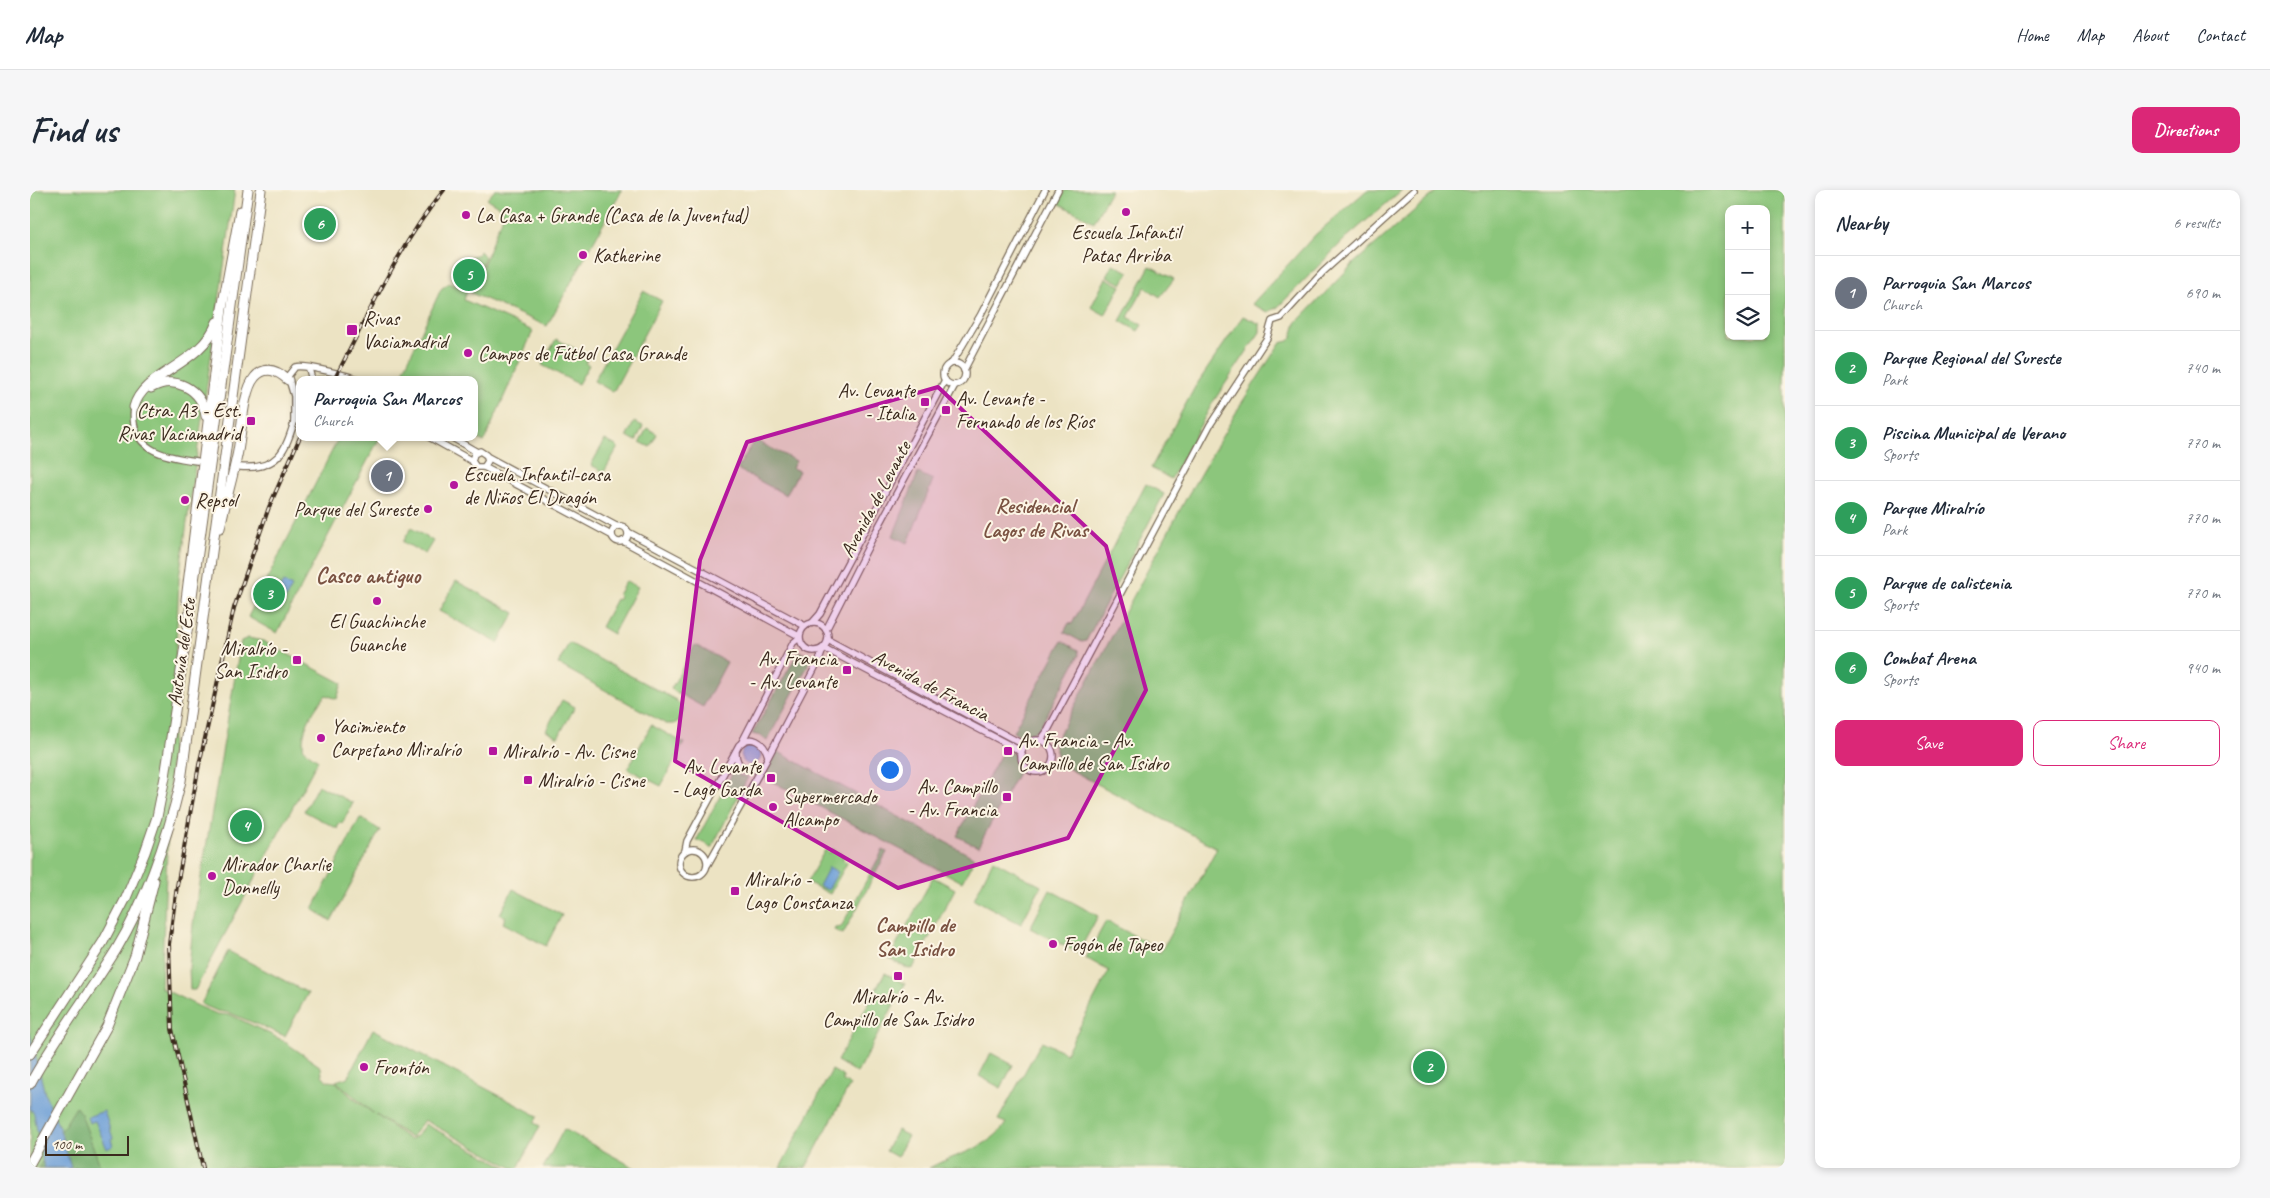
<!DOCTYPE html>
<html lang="en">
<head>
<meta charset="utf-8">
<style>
  body { margin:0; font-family:Caveat,sans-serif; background:#f6f6f7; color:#1f2937 }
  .controls { position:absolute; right:15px; top:15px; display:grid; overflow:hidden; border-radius:10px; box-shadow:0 2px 8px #0003 }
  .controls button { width:45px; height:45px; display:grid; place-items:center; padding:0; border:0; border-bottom:1px solid #e0e1e3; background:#fff; color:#1f2937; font:25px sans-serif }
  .scale { position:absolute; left:15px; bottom:12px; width:84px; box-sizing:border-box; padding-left:5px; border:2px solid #3b2a1e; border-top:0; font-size:14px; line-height:18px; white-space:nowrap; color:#3b2a1e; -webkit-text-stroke:4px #fcf5e5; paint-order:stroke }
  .you { position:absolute; left:859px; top:579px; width:18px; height:18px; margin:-12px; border:4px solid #fff; border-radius:50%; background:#1a73e8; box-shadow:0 0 0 8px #1a73e833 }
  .badge { display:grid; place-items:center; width:32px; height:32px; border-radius:50%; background:#db2777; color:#fff; font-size:16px; font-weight:700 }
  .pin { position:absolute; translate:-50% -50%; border:2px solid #fff; box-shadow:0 1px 5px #0006 }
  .popup { position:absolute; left:266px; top:186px; width:182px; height:65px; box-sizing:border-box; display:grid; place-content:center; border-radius:10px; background:#fff; filter:drop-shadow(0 1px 4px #0005); font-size:16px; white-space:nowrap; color:#747a83 }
  .popup b { font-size:19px; color:#1f2937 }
  .popup::after { content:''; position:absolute; left:50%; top:100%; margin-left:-10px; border:10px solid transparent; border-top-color:#fff }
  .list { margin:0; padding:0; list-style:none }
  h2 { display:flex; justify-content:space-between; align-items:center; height:65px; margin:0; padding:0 20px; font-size:21px }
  h2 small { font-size:16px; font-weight:400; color:#747a83 }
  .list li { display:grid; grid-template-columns:32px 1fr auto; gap:15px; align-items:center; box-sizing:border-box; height:75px; padding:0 20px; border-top:1px solid #e0e1e3 }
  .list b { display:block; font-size:19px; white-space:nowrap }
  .list p { margin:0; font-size:16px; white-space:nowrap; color:#747a83 }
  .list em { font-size:16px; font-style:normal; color:#747a83 }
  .actions { display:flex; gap:10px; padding:15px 20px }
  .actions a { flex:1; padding:11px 0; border:1px solid #db2777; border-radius:10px; text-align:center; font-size:18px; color:#db2777 }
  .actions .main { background:#db2777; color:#fff }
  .icon { flex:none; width:28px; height:28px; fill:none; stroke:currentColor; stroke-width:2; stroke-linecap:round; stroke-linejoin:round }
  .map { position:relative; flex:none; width:1755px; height:978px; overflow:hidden; border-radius:10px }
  header { display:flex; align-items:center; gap:30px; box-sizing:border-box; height:70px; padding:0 25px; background:#fff; border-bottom:1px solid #e0e1e3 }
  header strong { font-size:24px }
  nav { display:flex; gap:28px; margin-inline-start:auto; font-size:18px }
  .intro { display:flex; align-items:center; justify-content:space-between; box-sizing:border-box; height:120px; padding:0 30px }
  h1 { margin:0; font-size:35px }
  .button { padding:12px 22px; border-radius:10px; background:#db2777; color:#fff; font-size:18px; font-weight:700 }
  main { display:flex; gap:30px; padding:0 30px }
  aside { flex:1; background:#fff; border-radius:10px; box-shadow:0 2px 8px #0003 }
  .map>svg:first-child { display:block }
  .green { fill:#8cc67b; stroke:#64784c; fill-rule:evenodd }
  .forest { fill:#71ab6b; stroke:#566a44 }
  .water { fill:#6d9fd7; stroke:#54647a }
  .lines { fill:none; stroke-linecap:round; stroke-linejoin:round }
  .minor-tunnel { stroke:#c9bea2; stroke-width:5.5; stroke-dasharray:5.5 3; stroke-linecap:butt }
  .minor-casing { stroke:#796b58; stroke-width:8 }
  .highway-casing { stroke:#796b58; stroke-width:11 }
  .minor { stroke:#fff; stroke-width:5.5 }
  .highway { stroke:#fff; stroke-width:9 }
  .rail-casing { stroke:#3b2a1e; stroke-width:4 }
  .rail { stroke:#fcf5e5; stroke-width:2; stroke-dasharray:5.5; stroke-linecap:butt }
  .marked { fill:#b5179e; fill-opacity:0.2; stroke:#b5179e; stroke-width:4; stroke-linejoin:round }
  .poi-dot { fill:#b5179e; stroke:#fcf5e5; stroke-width:2 }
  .labels { text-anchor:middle; stroke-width:4; stroke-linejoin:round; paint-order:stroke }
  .poi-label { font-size:20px; fill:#3b2a1e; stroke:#fcf5e5; text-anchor:start }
  .street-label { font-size:20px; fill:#3b2a1e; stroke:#fcf5e5 }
  .neighbourhood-label { font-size:21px; font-weight:bold; fill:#7a5242; stroke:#fcf5e5 }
  .quarter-label { font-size:22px; font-weight:bold; fill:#7a5242; stroke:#fcf5e5 }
</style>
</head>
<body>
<header>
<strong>Map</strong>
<nav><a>Home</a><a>Map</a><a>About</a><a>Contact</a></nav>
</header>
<div class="intro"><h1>Find us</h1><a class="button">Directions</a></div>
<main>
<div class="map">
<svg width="1755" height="978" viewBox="0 0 1755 978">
  <rect width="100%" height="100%" fill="#fcf5e5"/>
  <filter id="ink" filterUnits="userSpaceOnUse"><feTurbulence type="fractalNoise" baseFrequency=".02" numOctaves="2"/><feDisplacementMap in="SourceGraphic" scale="10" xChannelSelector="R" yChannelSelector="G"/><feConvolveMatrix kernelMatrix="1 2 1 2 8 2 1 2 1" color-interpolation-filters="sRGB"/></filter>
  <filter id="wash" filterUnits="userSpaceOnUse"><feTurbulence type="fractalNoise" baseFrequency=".0096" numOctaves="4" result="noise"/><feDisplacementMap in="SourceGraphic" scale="20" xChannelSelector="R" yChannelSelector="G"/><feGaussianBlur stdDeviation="1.12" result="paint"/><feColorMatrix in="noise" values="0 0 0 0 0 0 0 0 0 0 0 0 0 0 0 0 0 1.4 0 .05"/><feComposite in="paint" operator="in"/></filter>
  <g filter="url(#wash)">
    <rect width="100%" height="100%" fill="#ece3c3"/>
    <g class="green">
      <polygon points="0,0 205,0 149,388 131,798 168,816 187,824 201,825 252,850 291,877 292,885 297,891 306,892 324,909 343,923 306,891 318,887 343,839 508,926 504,933 510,936 488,978 483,978 394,930 381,948 345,924 380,950 387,946 395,934 478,978 0,978"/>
      <path d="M465 0H592L517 136 441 103C450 83 458 64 465 44 469 32 473 34 473 19L457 9Z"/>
      <polygon points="1035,0 1081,0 1064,32 1028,13"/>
      <polygon points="1337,0 1372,0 1316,48 1248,117 1238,122 1222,114 1285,45"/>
      <path d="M1408 0H1755V978H899C925 964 960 959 976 933L968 930 1012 851 1036 863 1079 781 1056 768 1076 731 1124 756 1130 763 1187 658 1030 574 1024 554 1158 305 1211 214 1250 153 1259 151 1262 147 1266 133 1324 73ZM1699 19H1736V146H1699Z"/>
      <polygon points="450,61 455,67 444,92 431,86 439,67 448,64"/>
      <polygon points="1083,74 1099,82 1092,94 1077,86"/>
      <polygon points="1120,76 1144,89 1130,107 1115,97 1098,127 1112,135 1108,141 1090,131"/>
      <polygon points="1076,88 1091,96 1075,125 1061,117"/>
      <polygon points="419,93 437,101 434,110 503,141 454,252 444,247 444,190 373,190 372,184 411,99"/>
      <polygon points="613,101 632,111 583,202 564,191"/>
      <polygon points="1213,126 1230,134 1230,142 1183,212 1141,289 1121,278 1165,197"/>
      <polygon points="526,149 559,166 555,173 559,175 548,194 512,175"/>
      <polygon points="604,232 613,236 606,251 597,246"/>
      <polygon points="617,238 627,244 620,257 610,252"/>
      <polygon points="309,247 350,247 247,443 218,427"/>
      <polygon points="575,250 588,257 574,282 561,275"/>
      <polygon points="725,250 766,271 762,278 769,281 756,305 707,279"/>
      <polygon points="888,283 903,290 878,353 863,346"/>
      <polygon points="1116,294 1134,304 1056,451 1052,452 1034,442 1039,433 1042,434"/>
      <polygon points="381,338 403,351 395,364 373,352"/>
      <polygon points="426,391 485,423 468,453 409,421"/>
      <polygon points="596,391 608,397 583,444 571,437 586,409 588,410 590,407 588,405"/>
      <path d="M218 448 233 451 312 493 307 509 296 505C284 519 269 542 274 560L288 570 165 800H160L159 778 163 734 211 451Z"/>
      <path d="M1032 451 1048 460 1049 465 1009 539C996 545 997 550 983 542Z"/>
      <polygon points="539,453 646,510 653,519 650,530 644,534 636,534 528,474"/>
      <polygon points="665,455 697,472 673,517 641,499"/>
      <polygon points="769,461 782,468 737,551 731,546 722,544"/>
      <polygon points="532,510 545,517 528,547 516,540"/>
      <polygon points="621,535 654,553 631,596 598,579"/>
      <polygon points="745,560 945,668 932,692 730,585"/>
      <polygon points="972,562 987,564 990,579 948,657 927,646"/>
      <polygon points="704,580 709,585 718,587 681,659 674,652 666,651"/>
      <polygon points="288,595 323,613 312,634 310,633 307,638 308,639 274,621"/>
      <polygon points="330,628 350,640 301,731 283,719"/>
      <polygon points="802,659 813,665 813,670 817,673 800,704 777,692 795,660 800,663"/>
      <polygon points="853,660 857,662 813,744 804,740 805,738 811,737"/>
      <polygon points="963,670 1011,696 991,734 944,709"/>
      <polygon points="903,687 925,699 883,778 879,779 859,769"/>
      <polygon points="483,699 532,725 516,756 473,733 476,727 470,724"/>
      <polygon points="1020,700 1068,726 1048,763 1000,738"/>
      <polygon points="198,761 278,803 255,846 200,823 187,821 171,814"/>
      <polygon points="855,783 875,794 827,883 807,871"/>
      <polygon points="961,863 983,875 971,898 949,886"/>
      <polygon points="802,880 813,886 813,891 820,895 778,974 776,978 750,978"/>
      <polygon points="534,939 605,978 513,978"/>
      <polygon points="867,940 878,946 867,967 856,961"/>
    </g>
    <polygon class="forest" points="46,917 51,924 71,978 8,978"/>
    <g class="water">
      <polygon points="253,392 262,397 252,415 243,410"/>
      <circle cx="721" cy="565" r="10"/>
      <polygon points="799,677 808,682 798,700 789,696"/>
      <polygon points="0,843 15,904 30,940 41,978 14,978 4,924 0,918"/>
      <polygon points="74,921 83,948 81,949 83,956 77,959 65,931 59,933 57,927"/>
    </g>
  </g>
  <g filter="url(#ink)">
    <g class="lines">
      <polyline class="minor-tunnel" points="179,273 207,277"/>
      <g class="minor-casing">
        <g id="minor">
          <polyline points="922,173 950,126 1015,0"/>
          <circle cx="924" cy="184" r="11"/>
          <polyline points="279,179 282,190"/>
          <polyline points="934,180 1028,0"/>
          <polyline points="288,190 310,190"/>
          <path d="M104 217C98 260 134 267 167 271"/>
          <path d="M264 231V206L258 186 265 177C274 174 319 186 331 190"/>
          <polyline points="399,247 442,271 446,277 454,277 458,271 456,265 450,261 444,264 442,271"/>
          <polyline points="421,247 447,262"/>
          <polyline points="458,267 586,336"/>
          <path d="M210 277C257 281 257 249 270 215"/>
          <polyline points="454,277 581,345"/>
          <circle cx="590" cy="344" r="8"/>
          <polyline points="598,342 775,436"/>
          <polyline points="593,351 769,446"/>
          <circle cx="784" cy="447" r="14"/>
          <polyline points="782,433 790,424 915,190"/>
          <polyline points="796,440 843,347 925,195"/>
          <polyline points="798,450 996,556"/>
          <polyline points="794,458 985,558 992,564"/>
          <circle cx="1007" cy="566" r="16"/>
          <polyline points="1010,551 1018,540 1180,235 1237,148 1242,131 1251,128 1293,82 1384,0"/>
          <polyline points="712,552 763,453 769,448"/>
          <path d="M706 563C706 578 719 583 732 577"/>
          <circle cx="663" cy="673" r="14"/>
          <path d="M655 661 657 651 709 555C721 543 734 552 738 566"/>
          <polyline points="678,674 736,571 790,468 793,459"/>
        </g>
      </g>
      <g class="highway-casing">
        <g id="highway">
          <path d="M121 198C144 184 172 199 176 226"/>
          <path d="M104 217C113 182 171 176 187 132"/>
          <path d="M190 338C195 313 202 290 207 266 212 245 212 202 225 187 236 175 248 181 258 190"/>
          <polyline points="156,410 192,119 210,21"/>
          <polyline points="0,864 73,752 96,708 115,662 127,627 135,587 158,435 218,0"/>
          <path d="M0 894C25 848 58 805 86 760 117 708 137 650 151 591L231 0"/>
          <polyline points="0,973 77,836 105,766 124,691"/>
        </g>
      </g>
      <use href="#minor" class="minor"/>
      <use href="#highway" class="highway"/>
      <g class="rail-casing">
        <g id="rail">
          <path d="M304 190C338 126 368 56 414 0"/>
          <polyline points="173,978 142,839 139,754 147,696 169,575 204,418 239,317 270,247"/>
        </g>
      </g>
      <use href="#rail" class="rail"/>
    </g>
  </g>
  <path class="marked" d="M908 197 1076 356 1116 500 1038 648 868 698 645 571 670 370 717 252Z"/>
  <g class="poi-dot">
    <circle cx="1096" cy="22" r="5"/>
    <circle cx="436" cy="25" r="5"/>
    <circle cx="553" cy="65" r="5"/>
    <rect x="316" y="134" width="12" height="12" rx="2.5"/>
    <circle cx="438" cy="163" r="5"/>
    <rect x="890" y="207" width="10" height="10" rx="2.5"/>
    <rect x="911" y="215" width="10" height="10" rx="2.5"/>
    <rect x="216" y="226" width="10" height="10" rx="2.5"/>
    <circle cx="424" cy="295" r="5"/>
    <circle cx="155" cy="310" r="5"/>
    <circle cx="398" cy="319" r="5"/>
    <circle cx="347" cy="411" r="5"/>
    <rect x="262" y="465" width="10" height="10" rx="2.5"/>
    <rect x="812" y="475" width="10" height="10" rx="2.5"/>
    <circle cx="291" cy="548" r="5"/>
    <rect x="458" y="556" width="10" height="10" rx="2.5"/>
    <rect x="973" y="556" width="10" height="10" rx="2.5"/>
    <rect x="736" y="583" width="10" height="10" rx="2.5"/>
    <rect x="493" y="585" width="10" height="10" rx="2.5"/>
    <rect x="972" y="602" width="10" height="10" rx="2.5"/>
    <circle cx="743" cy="617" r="5"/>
    <circle cx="182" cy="686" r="5"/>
    <rect x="700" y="696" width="10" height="10" rx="2.5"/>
    <circle cx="1023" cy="754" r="5"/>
    <rect x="863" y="781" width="10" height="10" rx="2.5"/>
    <circle cx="334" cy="877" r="5"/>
  </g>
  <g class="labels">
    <g class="poi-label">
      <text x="446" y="32">La Casa + Grande (Casa de la Juventud)</text>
      <text x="1096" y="49" text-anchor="middle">Escuela Infantil<tspan x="1096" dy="23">Patas Arriba</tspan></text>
      <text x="563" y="72">Katherine</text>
      <text x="333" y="135">Rivas<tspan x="333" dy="23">Vaciamadrid</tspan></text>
      <text x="448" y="170">Campos de Fútbol Casa Grande</text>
      <text x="885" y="207" text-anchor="end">Av. Levante<tspan x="885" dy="23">- Italia</tspan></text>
      <text x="926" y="215">Av. Levante -<tspan x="926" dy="23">Fernando de los Ríos</tspan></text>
      <text x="211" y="227" text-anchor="end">Ctra. A3 - Est.<tspan x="211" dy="23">Rivas Vaciamadrid</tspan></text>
      <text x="434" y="291">Escuela Infantil-casa<tspan x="434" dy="23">de Niños El Dragón</tspan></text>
      <text x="165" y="317">Repsol</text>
      <text x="388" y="326" text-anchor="end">Parque del Sureste</text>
      <text x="347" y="438" text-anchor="middle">El Guachinche<tspan x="347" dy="23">Guanche</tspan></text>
      <text x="257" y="465" text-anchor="end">Miralrío -<tspan x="257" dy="23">San Isidro</tspan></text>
      <text x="807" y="475" text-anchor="end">Av. Francia<tspan x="807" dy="23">- Av. Levante</tspan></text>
      <text x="301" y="543">Yacimiento<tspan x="301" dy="23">Carpetano Miralrío</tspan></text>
      <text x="988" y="557">Av. Francia - Av.<tspan x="988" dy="23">Campillo de San Isidro</tspan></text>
      <text x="473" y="568">Miralrío - Av. Cisne</text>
      <text x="731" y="583" text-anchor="end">Av. Levante<tspan x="731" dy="23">- Lago Garda</tspan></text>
      <text x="508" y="597">Miralrío - Cisne</text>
      <text x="967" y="603" text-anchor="end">Av. Campillo<tspan x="967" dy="23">- Av. Francia</tspan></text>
      <text x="753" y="613">Supermercado<tspan x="753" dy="23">Alcampo</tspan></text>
      <text x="192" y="681">Mirador Charlie<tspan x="192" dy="23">Donnelly</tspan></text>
      <text x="715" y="696">Miralrío -<tspan x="715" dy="23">Lago Constanza</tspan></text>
      <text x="1033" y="761">Fogón de Tapeo</text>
      <text x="868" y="813" text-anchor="middle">Miralrío - Av.<tspan x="868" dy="23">Campillo de San Isidro</tspan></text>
      <text x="344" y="884">Frontón</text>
    </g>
    <g class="street-label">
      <text transform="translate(845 309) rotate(-62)" y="7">Avenida de Levante</text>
      <text transform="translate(151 462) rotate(-82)" y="7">Autovía del Este</text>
      <text transform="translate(901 495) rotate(28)" y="7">Avenida de Francia</text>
    </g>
    <g class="neighbourhood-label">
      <text x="1005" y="323">Residencial<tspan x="1005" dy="24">Lagos de Rivas</tspan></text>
      <text x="885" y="742">Campillo de<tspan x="885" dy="24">San Isidro</tspan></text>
    </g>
    <g class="quarter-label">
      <text x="338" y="393">Casco antiguo</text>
    </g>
  </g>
</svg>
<div class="controls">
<button>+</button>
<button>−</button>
<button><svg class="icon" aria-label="layers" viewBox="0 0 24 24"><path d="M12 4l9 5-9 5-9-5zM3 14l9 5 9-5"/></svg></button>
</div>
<div class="scale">100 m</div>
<div class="you"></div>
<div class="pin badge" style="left:357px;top:286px;background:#6b7280">1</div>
<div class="popup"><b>Parroquia San Marcos</b>Church</div>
<div class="pin badge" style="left:1399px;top:877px;background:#2e9e5b">2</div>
<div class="pin badge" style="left:239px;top:404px;background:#2e9e5b">3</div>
<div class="pin badge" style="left:216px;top:636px;background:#2e9e5b">4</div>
<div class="pin badge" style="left:439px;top:85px;background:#2e9e5b">5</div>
<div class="pin badge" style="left:290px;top:34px;background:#2e9e5b">6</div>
</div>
<aside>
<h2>Nearby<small>6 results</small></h2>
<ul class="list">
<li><span class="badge" style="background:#6b7280">1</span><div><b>Parroquia San Marcos</b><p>Church</p></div><em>690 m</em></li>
<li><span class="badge" style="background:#2e9e5b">2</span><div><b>Parque Regional del Sureste</b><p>Park</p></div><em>740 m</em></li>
<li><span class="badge" style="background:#2e9e5b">3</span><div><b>Piscina Municipal de Verano</b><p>Sports</p></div><em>770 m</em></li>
<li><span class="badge" style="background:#2e9e5b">4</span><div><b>Parque Miralrío</b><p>Park</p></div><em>770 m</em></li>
<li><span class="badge" style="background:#2e9e5b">5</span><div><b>Parque de calistenia</b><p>Sports</p></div><em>770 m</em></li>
<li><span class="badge" style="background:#2e9e5b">6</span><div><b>Combat Arena</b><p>Sports</p></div><em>940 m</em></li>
</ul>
<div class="actions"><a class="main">Save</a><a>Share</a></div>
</aside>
</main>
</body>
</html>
